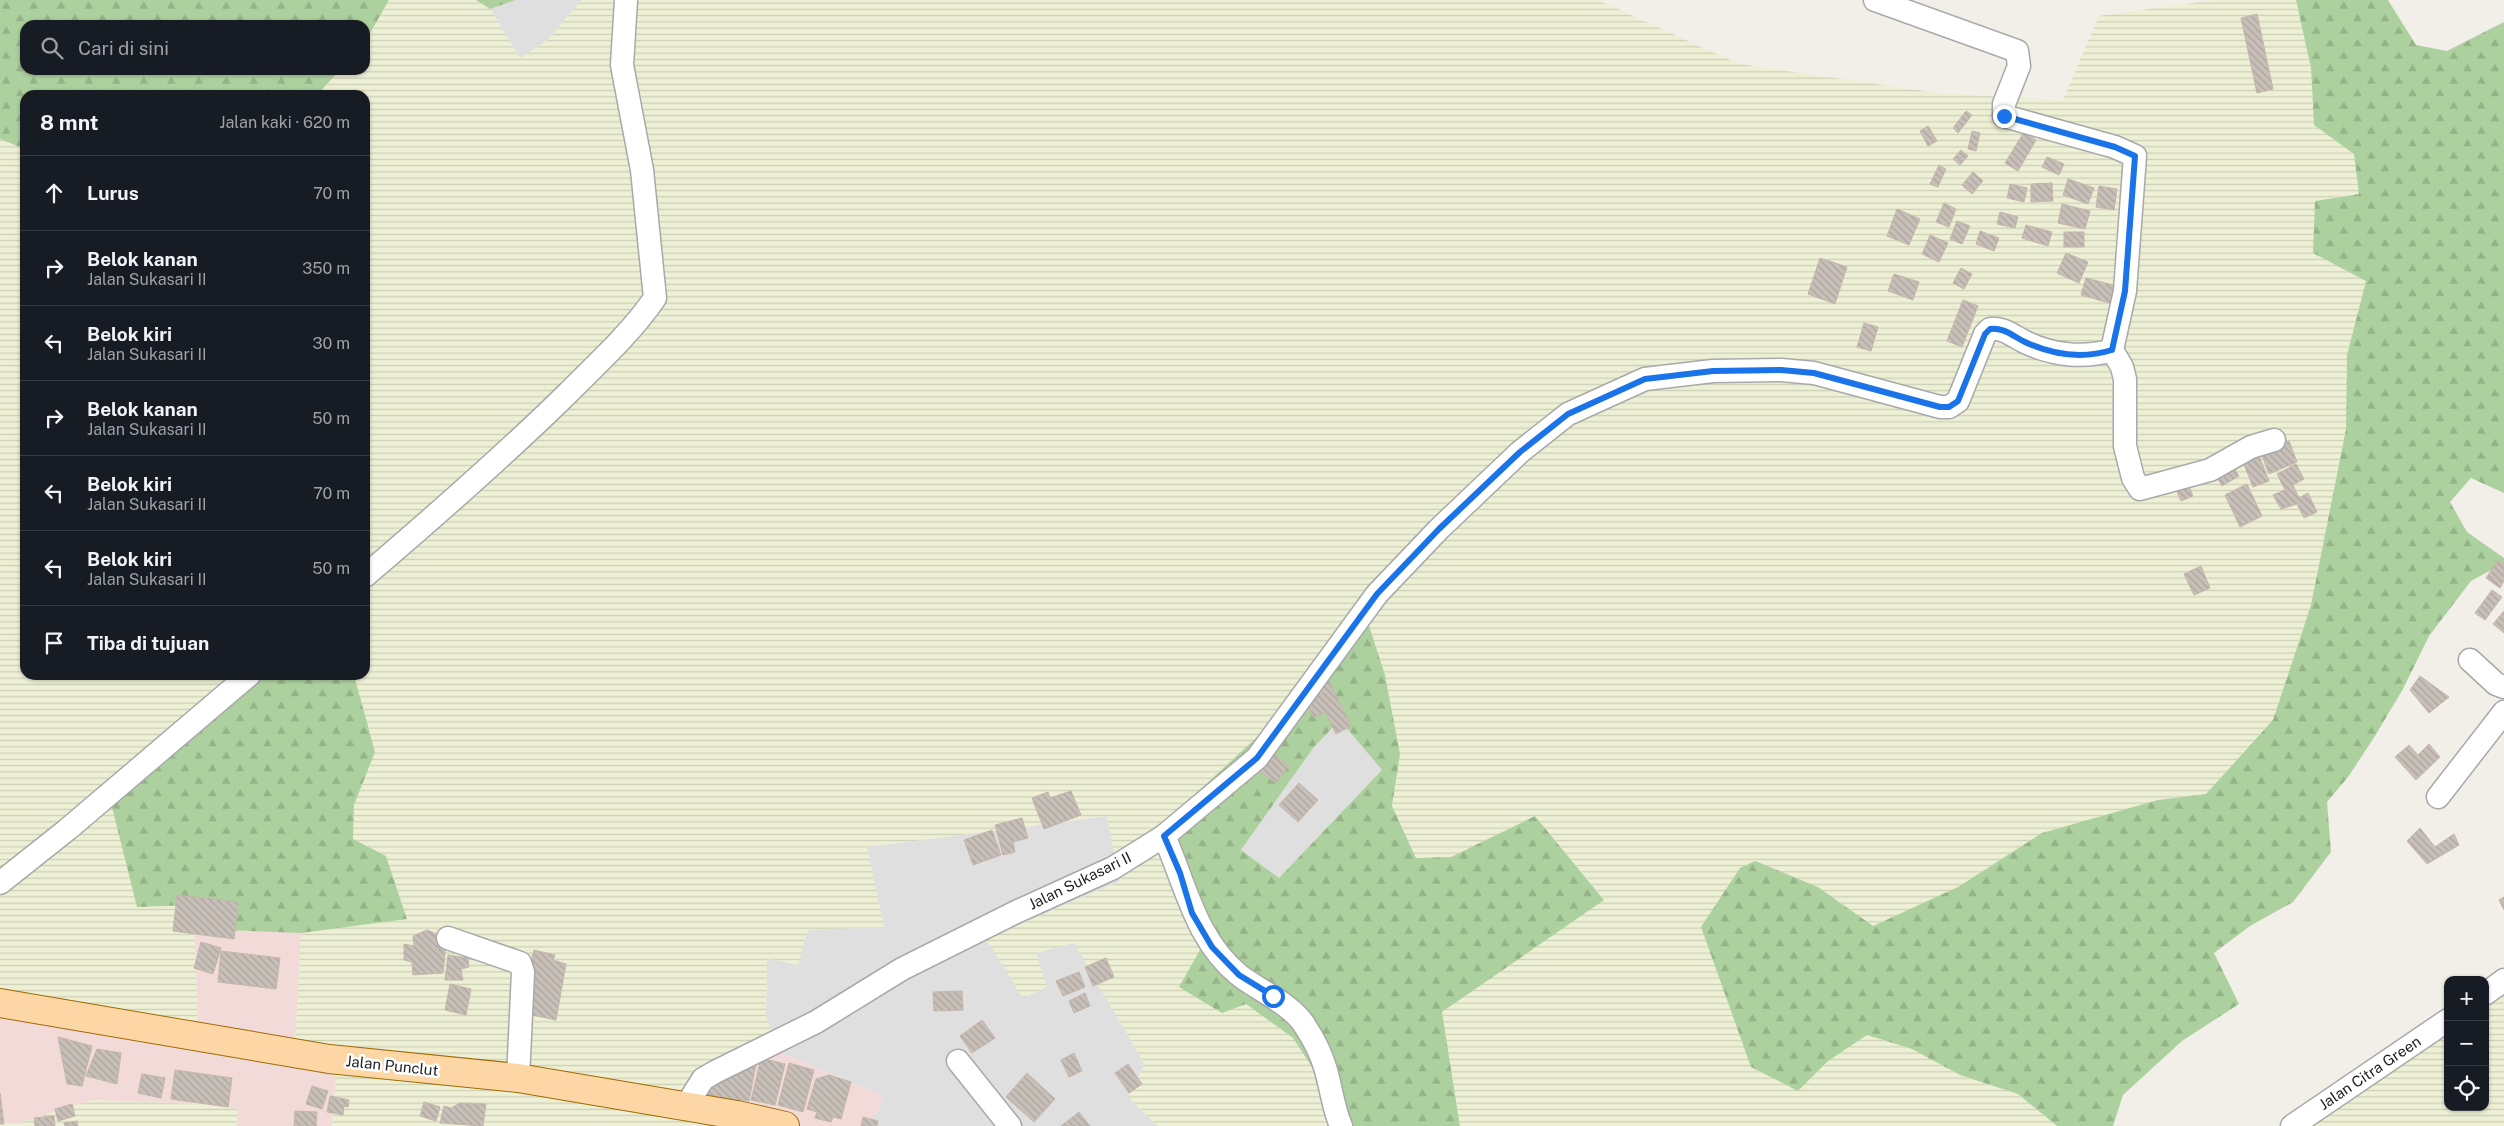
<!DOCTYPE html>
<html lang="id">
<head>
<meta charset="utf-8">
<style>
  body { margin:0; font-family:"Public Sans",sans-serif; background:#242831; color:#f1f3f6 }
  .controls { position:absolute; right:15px; bottom:15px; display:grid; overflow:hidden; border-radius:10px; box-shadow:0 1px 4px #0004 }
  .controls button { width:45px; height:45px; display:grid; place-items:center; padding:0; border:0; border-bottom:1px solid #363941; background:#171b24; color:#f1f3f6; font:25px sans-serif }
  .stop { position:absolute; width:15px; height:15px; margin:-11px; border:4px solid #1a73e8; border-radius:50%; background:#fff }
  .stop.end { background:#1a73e8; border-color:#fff; box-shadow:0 1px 5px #0008 }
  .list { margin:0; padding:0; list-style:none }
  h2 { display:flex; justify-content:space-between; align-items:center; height:65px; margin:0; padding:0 20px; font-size:21px }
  h2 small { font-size:16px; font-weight:400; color:#9ea1a6 }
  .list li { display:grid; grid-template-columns:32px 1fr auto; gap:15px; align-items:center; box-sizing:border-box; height:75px; padding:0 20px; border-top:1px solid #363941 }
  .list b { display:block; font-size:19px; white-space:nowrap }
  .list p { margin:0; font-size:16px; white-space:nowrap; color:#9ea1a6 }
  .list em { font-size:16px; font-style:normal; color:#9ea1a6 }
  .icon { flex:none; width:28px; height:28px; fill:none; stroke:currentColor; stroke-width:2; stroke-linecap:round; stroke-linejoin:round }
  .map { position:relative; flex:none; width:2504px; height:1126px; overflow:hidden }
  .search { position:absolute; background:#171b24; box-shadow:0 1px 4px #0004; left:20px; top:20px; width:350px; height:55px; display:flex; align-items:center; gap:12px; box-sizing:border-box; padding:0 18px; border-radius:15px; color:#9ea1a6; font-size:19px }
  .panel { position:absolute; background:#171b24; box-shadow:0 1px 4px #0004; left:20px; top:90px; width:350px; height:590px; border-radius:15px }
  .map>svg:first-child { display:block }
  .residential { fill:#e0dfdf }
  .commercial { fill:#f2dad9 }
  .farmland { fill:url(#farmland-rules) }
  .forest { fill:url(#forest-firs); fill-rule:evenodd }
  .building { fill:url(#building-back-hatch); stroke:#c4b6ab }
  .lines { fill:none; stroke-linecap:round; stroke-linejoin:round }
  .minor-casing { stroke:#a9a9a9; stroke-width:25 }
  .major-casing { stroke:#a06b00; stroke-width:30 }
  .minor { stroke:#fff; stroke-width:22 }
  .major { stroke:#fcd6a4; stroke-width:28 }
  .route { stroke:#1a73e8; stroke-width:6 }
  .labels { text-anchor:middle; stroke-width:5; stroke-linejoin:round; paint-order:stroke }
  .street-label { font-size:15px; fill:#222; stroke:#fff }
</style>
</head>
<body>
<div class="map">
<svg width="2504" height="1126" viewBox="0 0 2504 1126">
  <defs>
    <pattern id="farmland-rules" width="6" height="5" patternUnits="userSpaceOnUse" patternTransform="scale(1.25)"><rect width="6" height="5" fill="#eef0d5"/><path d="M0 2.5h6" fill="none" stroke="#ccceb7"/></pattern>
    <pattern id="forest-firs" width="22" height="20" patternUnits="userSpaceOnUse" patternTransform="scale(1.25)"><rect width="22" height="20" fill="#add19e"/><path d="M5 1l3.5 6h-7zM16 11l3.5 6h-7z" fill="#95b388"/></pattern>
    <pattern id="building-back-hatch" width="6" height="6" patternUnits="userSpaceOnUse" patternTransform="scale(1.25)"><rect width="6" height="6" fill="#c7bfb8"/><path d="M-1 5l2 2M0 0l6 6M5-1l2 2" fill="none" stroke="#aba49e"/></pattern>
  </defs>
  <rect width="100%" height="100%" fill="#f2efe9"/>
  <g class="residential">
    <polygon points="516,0 582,0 548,40 520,58 490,9"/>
    <polygon points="1340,720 1383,770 1279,878 1241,850 1314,747"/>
    <polygon points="1107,816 1120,881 986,939 1036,953 1074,942 1145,1065 1128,1097 1158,1126 870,1126 884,1096 780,1052 766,1019 767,958 808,930 866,847"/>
  </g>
  <g class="commercial">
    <polygon points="194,929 301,933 295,1046 338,1052 332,1126 237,1126 238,1109 197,1104 93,1100 17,1124 0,1122 0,992 199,1041"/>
    <polygon points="780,1052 884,1096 870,1126 704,1126 698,1100 701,1080"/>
  </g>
  <g class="farmland">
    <polygon points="389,0 476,0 490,9 520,58 548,40 582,0 1598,0 1739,64 1938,93 2063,100 2099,16 2214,0 2296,0 2311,68 2314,124 2354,154 2359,194 2315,201 2366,281 2347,355 2346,429 2311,605 2273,720 2206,794 2158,800 1872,926 1818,887 1701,927 1721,980 1798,1091 1828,1061 1866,1035 1912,1049 1960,1075 2018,1094 2057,1126 1460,1126 1442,1012 1604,899 1535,816 1451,857 1416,858 1392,806 1400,754 1385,675 1364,611 1167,852 1200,950 1246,1004 1293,1038 1319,1078 1329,1126 1158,1126 1128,1097 1145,1065 1074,943 1036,953 1047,987 1023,998 986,939 1120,881 1107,816 867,847 884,927 808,930 798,965 767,958 766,1018 780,1052 701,1080 698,1100 704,1126 332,1126 338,1052 295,1047 301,933 407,918 386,856 353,839 354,805 375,752 354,675 365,675 365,95 317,95 340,70 365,70 365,42"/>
    <polygon points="0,139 25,149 25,675 236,675 193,905 199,1042 0,992"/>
    <polygon points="2504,985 2504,1126 2294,1126 2448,1023 2448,1107 2485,1107 2485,997"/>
    <polygon points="92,1100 197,1104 238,1109 237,1126 0,1126 0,1122 17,1124"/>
  </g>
  <g class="forest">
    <polygon points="0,0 389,0 365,42 365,25 25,25 25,70 340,70 317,95 25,95 25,149 0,139"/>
    <polygon points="476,0 516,0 490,9"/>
    <polygon points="2296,0 2388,0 2416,45 2447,51 2504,22 2504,493 2471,478 2450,502 2467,532 2504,558 2504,563 2471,581 2429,636 2403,689 2375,736 2348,777 2327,802 2331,852 2293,902 2250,926 2214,953 2239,1004 2182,1041 2123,1095 2113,1126 2057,1126 2018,1094 1960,1075 1912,1049 1867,1035 1828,1061 1798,1091 1751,1067 1701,927 1740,868 1755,861 1818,887 1873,926 1958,887 2042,833 2158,800 2206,794 2273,720 2311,605 2346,429 2347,355 2366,281 2313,253 2315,201 2359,194 2354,154 2314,125 2311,68"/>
    <path d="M1364 610 1385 675 1400 754 1392 806 1416 858 1451 857 1535 816 1604 900 1442 1012 1460 1126H1329L1319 1078 1293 1038 1246 1004 1222 1013 1179 987 1200 950 1167 852 1169 818 1304 694ZM1340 720 1382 770 1279 878 1241 850 1314 747Z"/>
    <polygon points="236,675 354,675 375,752 354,805 353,839 386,856 407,919 301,933 194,929 193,905 137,907 112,807"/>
  </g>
  <g class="building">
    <polygon points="2257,14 2273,89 2257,93 2241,18"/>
    <polygon points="1966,111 1972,115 1958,133 1953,128"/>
    <polygon points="1928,126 1937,141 1928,146 1920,131"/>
    <polygon points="1972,131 1980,133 1976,151 1968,149"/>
    <polygon points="2024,132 2036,140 2018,171 2005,163"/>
    <polygon points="1961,150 1968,156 1960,165 1953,159"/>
    <polygon points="2047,157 2064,164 2059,175 2042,167"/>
    <polygon points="1939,165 1946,169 1938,187 1930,184"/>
    <polygon points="1973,172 1983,181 1972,194 1962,185"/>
    <polygon points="2068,179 2094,188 2088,204 2063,195"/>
    <polygon points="2052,183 2053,201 2031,202 2031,184"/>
    <polygon points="2010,184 2027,188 2024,202 2007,198"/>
    <polygon points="2099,186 2117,189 2114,210 2096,207"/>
    <polygon points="1944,203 1956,209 1949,227 1936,222"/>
    <polygon points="2062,204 2090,211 2085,229 2058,223"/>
    <polygon points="1897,209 1920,219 1909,245 1887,236"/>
    <polygon points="2000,212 2018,217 2015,228 1997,224"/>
    <polygon points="1957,221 1970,226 1962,244 1950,239"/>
    <polygon points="2026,225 2052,232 2048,246 2022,238"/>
    <polygon points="1980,231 1999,238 1994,251 1976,244"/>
    <rect x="2064" y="232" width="20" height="15"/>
    <polygon points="1930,235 1948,243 1939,262 1922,254"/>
    <polygon points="2066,253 2088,262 2079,283 2057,273"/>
    <polygon points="1820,258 1847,267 1835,304 1808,294"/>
    <polygon points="1961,268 1972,274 1964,289 1953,283"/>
    <polygon points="1894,274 1919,282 1913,300 1888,291"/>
    <polygon points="2086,278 2117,286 2113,304 2081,295"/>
    <polygon points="1963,300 1978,306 1962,347 1947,341"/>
    <polygon points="1864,323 1878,327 1871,351 1857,347"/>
    <polygon points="2289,441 2297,462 2269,474 2261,453"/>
    <polygon points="2258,453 2269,481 2253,487 2242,459"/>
    <polygon points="2296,464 2304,479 2293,485 2299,498 2308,493 2317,512 2304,518 2297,504 2281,509 2273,495 2285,490 2277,474"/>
    <polygon points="2232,466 2239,476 2222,486 2216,476"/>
    <polygon points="2186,479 2193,496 2181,501 2174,485"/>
    <polygon points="2247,484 2262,516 2240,527 2225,495"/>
    <polygon points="2498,560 2504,564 2504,581 2500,588 2486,578"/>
    <polygon points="2201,566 2210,588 2194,595 2184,574"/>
    <polygon points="2492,590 2502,597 2485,620 2475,613"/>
    <polygon points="2504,611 2504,633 2493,624"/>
    <polygon points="2420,676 2449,697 2429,713 2410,690"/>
    <polygon points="1329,681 1351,726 1336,734 1326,712 1314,718 1306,701 1323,693 1320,686"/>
    <polygon points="2429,744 2440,757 2416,780 2395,757 2409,745 2418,755"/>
    <polygon points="1272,753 1289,766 1276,783 1259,771"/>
    <polygon points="1299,783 1318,800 1298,822 1279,805"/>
    <polygon points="1071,791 1081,815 1044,829 1032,798 1048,792 1050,798"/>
    <polygon points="1022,818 1028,838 1013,842 1015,852 1003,855 995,825"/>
    <polygon points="2420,828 2435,847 2454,834 2459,845 2427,864 2407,841"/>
    <polygon points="992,830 1001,855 973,865 964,840"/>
    <polygon points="177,895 238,902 234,939 173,931"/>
    <polygon points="2504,897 2504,910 2499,900"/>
    <polygon points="427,930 439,935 446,944 443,973 413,975 412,962 404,960 404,944 414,946 413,936"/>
    <polygon points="201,942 221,948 213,974 194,968"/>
    <polygon points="534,950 555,955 553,960 566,964 556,1020 527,1014 527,976"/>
    <polygon points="221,951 280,958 276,989 218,982"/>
    <polygon points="448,955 468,958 469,967 461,969 463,980 445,980"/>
    <polygon points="1106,958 1114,977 1093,986 1085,967"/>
    <polygon points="1079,972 1085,987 1063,996 1056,981"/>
    <polygon points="450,984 471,989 466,1015 445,1010"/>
    <polygon points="962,991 963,1010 934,1011 933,992"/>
    <polygon points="1085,993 1090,1006 1074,1013 1069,1001"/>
    <polygon points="982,1020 995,1038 972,1053 960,1036"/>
    <polygon points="58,1037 92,1046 82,1086 67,1084"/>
    <polygon points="97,1049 121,1053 117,1084 86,1076"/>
    <polygon points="1074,1053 1082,1071 1069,1077 1061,1060"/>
    <polygon points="761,1058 785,1064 775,1105 751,1100"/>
    <polygon points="757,1059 749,1101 724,1099 710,1106 707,1083"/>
    <polygon points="789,1063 814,1070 803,1112 778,1105"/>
    <polygon points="1128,1064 1142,1084 1129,1093 1115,1073"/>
    <polygon points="175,1070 232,1078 228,1107 171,1099"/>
    <polygon points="1027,1073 1055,1099 1034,1122 1006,1097"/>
    <polygon points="142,1074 165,1078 161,1098 138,1093"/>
    <polygon points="829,1075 851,1082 841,1119 833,1117 831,1122 815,1118 817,1112 807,1109 816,1079"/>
    <polygon points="312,1086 328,1091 322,1109 306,1104"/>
    <polygon points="0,1093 4,1124 0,1124"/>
    <polygon points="330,1096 349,1100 348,1107 344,1106 343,1115 327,1112"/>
    <polygon points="424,1102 440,1107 436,1121 420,1116"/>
    <polygon points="460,1103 486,1104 483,1126 440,1123 444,1106 451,1108"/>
    <polygon points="72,1104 75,1116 58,1121 55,1109"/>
    <polygon points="295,1111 317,1112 316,1126 294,1126"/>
    <polygon points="1079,1112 1090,1126 1061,1126"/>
    <polygon points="54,1116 55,1126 35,1126 34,1118"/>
    <polygon points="863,1117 878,1121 877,1126 861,1126"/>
    <polygon points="77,1121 78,1126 65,1126 64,1123"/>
  </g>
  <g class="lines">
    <g class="minor-casing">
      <g id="minor">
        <polyline points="2112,350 2122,367 2125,379 2125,446 2133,478 2140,489 2210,470 2251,447 2274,440"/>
        <path d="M365 576C434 517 503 457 568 393 598 363 631 333 655 298L642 170 622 65 626 0"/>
        <polyline points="2470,660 2496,684 2504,687"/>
        <polyline points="2438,797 2504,712"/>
        <path d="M1164 836C1186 885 1195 939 1239 975 1258 990 1293 1005 1305 1026 1313 1038 1321 1054 1325 1067 1331 1086 1333 1108 1341 1126"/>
        <polyline points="0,883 68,829 249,675"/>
        <polyline points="448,938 520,963 523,972 518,1078"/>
        <polyline points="2485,994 2504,980"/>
        <polyline points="958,1061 1010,1126"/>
        <path d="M686 1106 703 1079 715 1072 816 1022 902 969 1016 912 1113 868 1164 836 1257 758 1377 594 1439 529 1520 452 1568 414 1645 379 1713 371 1781 370 1814 373 1940 407H1949L1958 401 1985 334 1990 329C2003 327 2013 336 2025 342 2052 355 2083 359 2112 350L2125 291 2135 156 2115 147 2004 116V104L2019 66 2017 51 1875 0"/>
        <polyline points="2292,1126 2448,1020"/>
      </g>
    </g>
    <g class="major-casing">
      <polyline id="major" points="0,1003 329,1059 518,1078 737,1115 785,1126"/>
    </g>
    <use href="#minor" class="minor"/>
    <use href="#major" class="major"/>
  </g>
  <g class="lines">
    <path class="route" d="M1273 996 1239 975 1212 947 1192 913 1180 873 1164 836 1257 758 1377 594 1439 529 1520 452 1568 414 1645 379 1713 371 1781 370 1814 373 1940 407H1949L1958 401 1985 334 1990 329C2003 327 2013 336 2025 342 2053 355 2083 359 2112 350L2125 291 2135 156 2115 147 2004 116"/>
  </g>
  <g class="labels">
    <g class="street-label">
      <text transform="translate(1080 881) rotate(-26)" y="5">Jalan Sukasari II</text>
      <text transform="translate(392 1066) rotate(6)" y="5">Jalan Punclut</text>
      <text transform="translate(2370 1073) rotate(-34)" y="5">Jalan Citra Green</text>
    </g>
  </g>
</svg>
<div class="controls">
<button>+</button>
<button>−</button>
<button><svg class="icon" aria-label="locate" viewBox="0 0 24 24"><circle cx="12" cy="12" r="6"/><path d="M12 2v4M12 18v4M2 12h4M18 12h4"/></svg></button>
</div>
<div class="stop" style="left:1273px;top:996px"></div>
<div class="stop end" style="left:2004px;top:116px"></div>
<div class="search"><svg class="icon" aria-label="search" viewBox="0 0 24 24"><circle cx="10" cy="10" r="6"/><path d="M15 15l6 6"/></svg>Cari di sini</div>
<section class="panel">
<h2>8 mnt<small>Jalan kaki · 620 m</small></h2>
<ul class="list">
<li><svg class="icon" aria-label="ahead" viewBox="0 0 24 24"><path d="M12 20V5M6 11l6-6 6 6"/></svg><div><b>Lurus</b></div><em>70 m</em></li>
<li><svg class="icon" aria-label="right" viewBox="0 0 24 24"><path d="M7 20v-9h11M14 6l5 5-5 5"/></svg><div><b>Belok kanan</b><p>Jalan Sukasari II</p></div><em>350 m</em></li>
<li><svg class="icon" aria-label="left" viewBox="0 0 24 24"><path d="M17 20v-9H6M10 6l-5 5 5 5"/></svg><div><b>Belok kiri</b><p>Jalan Sukasari II</p></div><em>30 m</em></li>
<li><svg class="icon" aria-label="right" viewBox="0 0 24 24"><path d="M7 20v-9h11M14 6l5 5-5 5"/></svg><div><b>Belok kanan</b><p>Jalan Sukasari II</p></div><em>50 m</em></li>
<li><svg class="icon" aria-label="left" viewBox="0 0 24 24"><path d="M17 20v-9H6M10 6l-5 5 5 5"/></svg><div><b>Belok kiri</b><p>Jalan Sukasari II</p></div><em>70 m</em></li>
<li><svg class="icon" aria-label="left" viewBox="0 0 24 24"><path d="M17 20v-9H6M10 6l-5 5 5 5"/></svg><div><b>Belok kiri</b><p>Jalan Sukasari II</p></div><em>50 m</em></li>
<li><svg class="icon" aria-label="arrive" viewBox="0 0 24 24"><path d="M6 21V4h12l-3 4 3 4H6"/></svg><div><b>Tiba di tujuan</b></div></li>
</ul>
</section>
</div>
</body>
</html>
